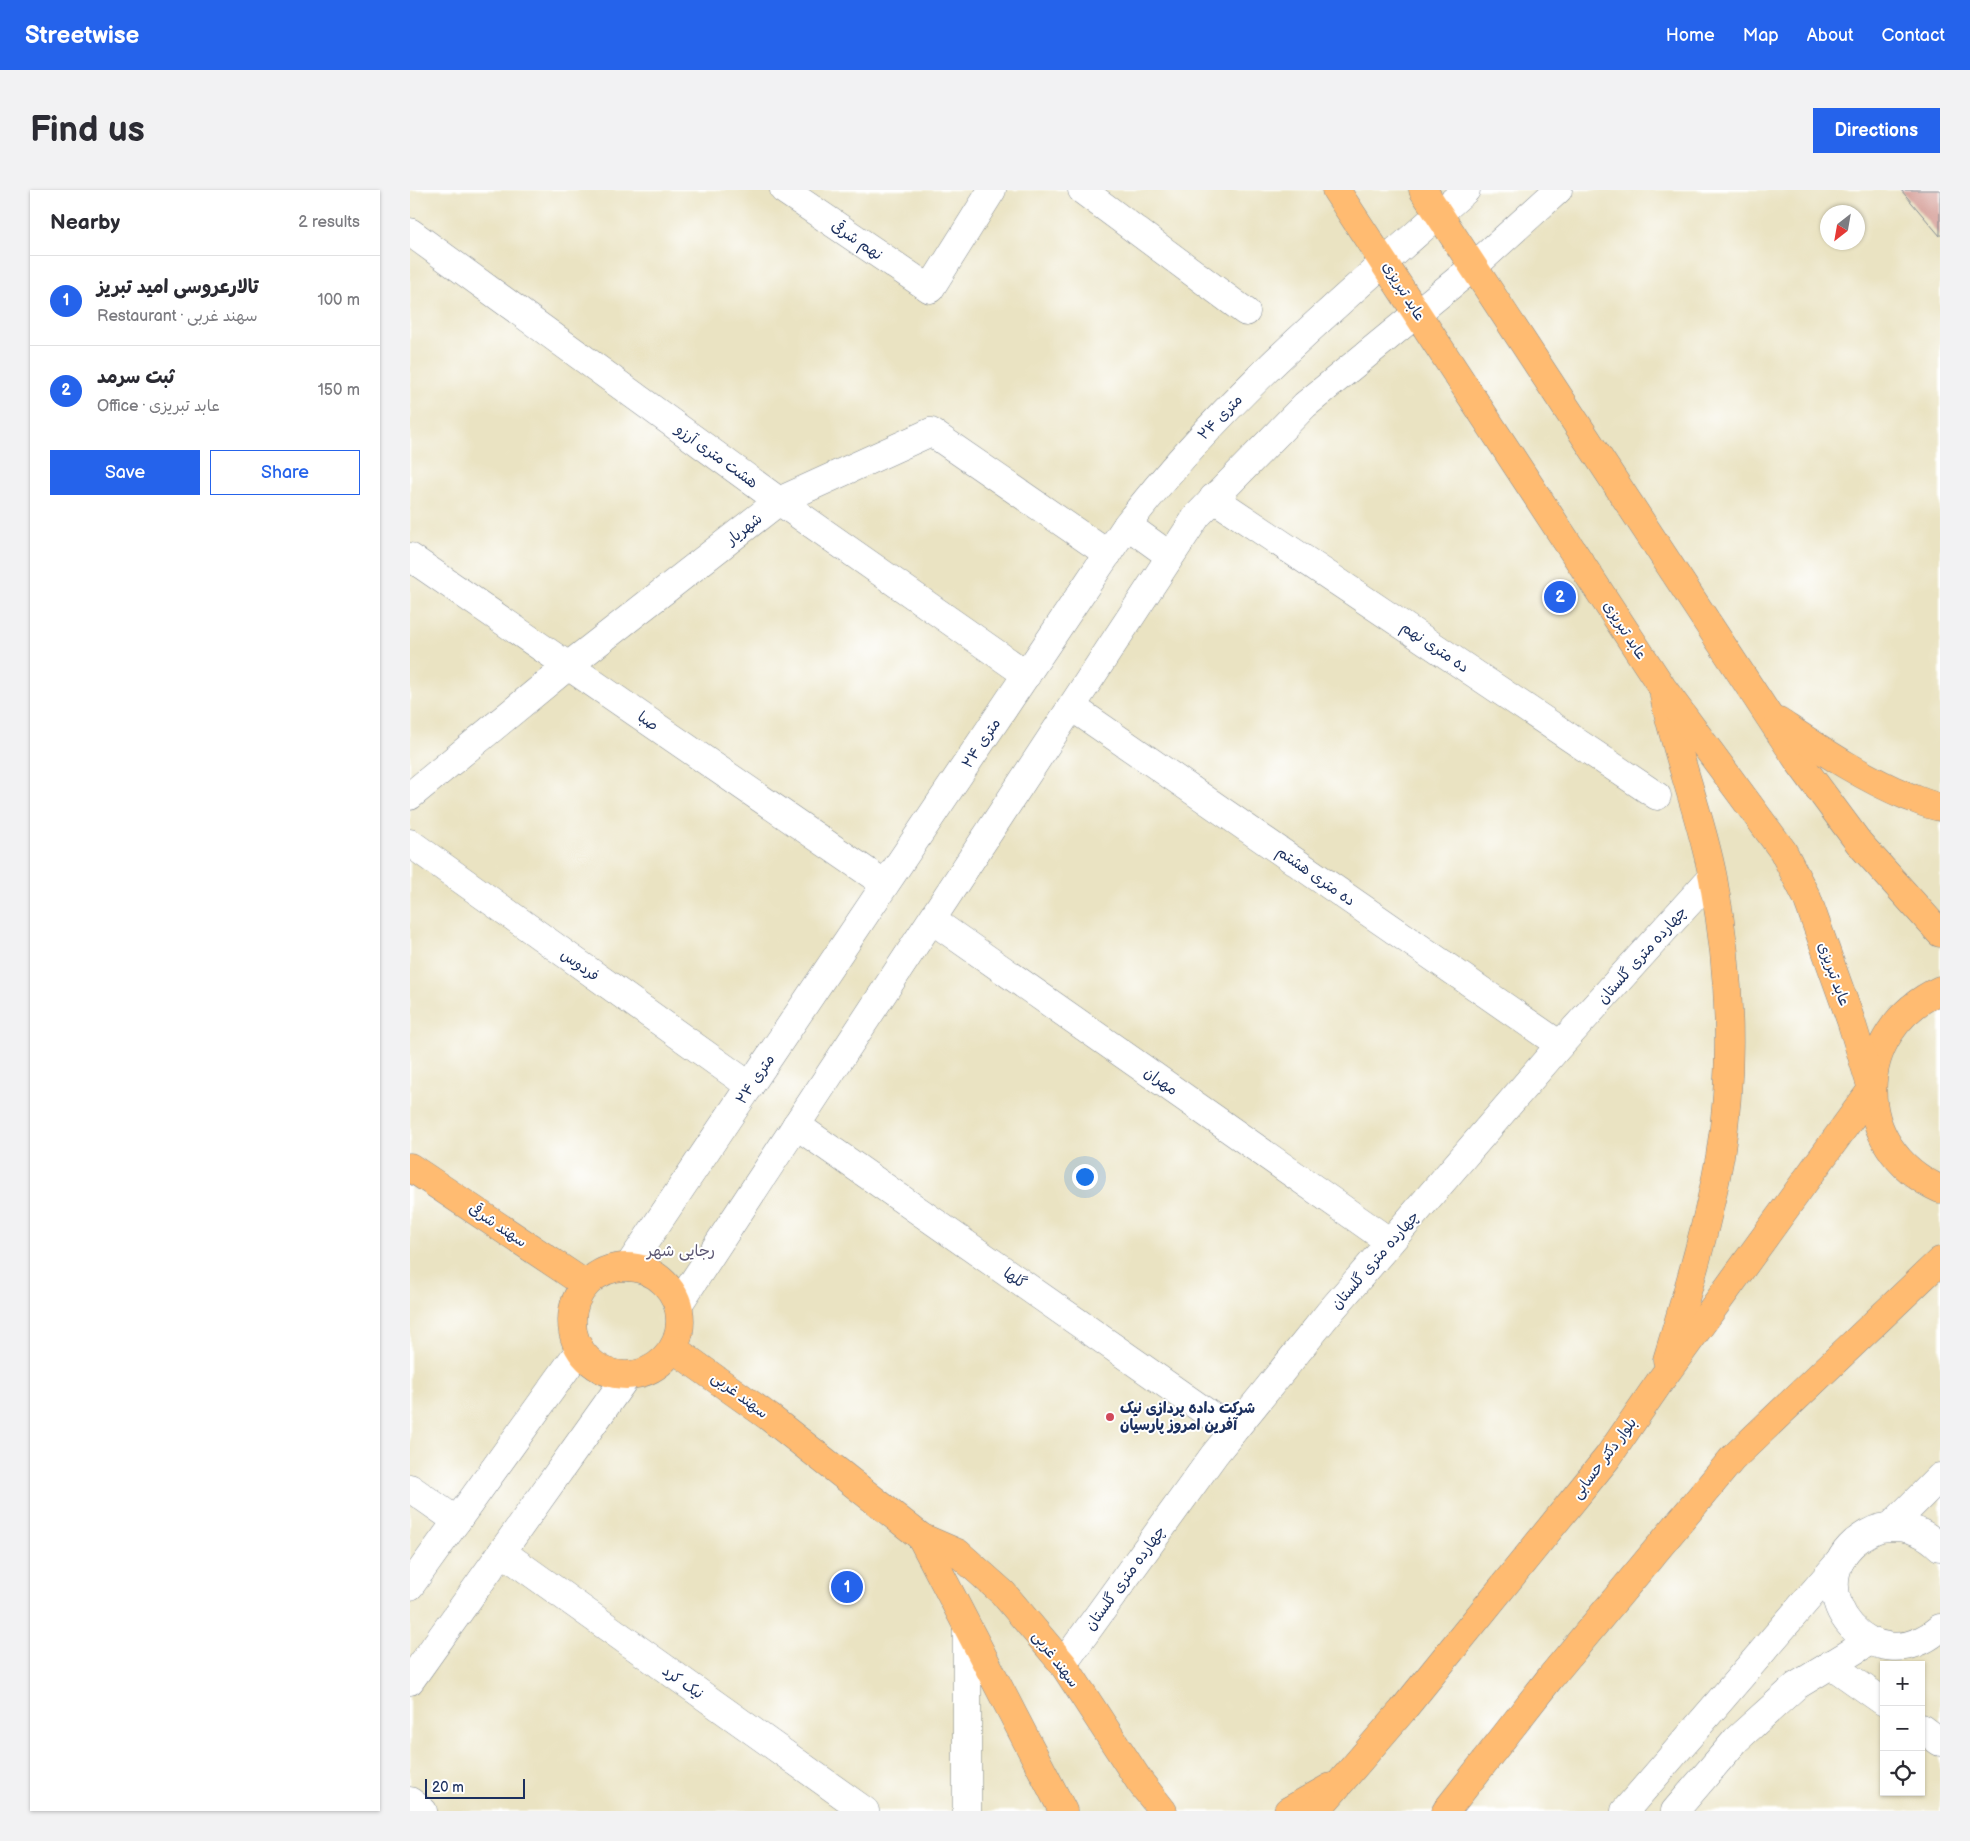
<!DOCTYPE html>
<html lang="en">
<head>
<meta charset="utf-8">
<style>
  body { margin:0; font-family:"Balsamiq Sans","Playpen Sans Arabic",sans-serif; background:#f2f2f3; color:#2b2b33 }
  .controls { position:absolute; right:15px; bottom:15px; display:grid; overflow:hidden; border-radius:0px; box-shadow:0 1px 4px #0004 }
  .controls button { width:45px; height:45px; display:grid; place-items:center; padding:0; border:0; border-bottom:1px solid #e1e1e2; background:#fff; color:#2b2b33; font:25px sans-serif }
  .compass { position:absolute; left:1410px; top:15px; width:45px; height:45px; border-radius:50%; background:#fff; box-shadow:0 1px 4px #0004; rotate:211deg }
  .scale { position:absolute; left:15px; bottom:12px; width:100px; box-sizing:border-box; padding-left:5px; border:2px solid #1b2f5e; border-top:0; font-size:14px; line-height:18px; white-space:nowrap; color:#1b2f5e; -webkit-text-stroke:4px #fff; paint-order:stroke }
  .you { position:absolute; left:674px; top:986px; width:18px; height:18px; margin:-12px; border:4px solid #fff; border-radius:50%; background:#1a73e8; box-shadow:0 0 0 8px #1a73e833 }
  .badge { display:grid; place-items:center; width:32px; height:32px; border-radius:50%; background:#2563eb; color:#fff; font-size:16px; font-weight:700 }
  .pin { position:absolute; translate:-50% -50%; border:2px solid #fff; box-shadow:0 1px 5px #0006 }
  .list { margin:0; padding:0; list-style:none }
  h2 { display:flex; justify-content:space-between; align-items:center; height:65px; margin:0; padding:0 20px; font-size:21px }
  h2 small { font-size:16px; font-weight:400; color:#7c7c81 }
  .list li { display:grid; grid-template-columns:32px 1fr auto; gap:15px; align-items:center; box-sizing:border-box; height:90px; padding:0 20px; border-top:1px solid #e1e1e2 }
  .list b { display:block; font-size:19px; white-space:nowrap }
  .list p { margin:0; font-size:16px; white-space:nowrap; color:#7c7c81 }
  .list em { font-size:16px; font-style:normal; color:#7c7c81 }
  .actions { display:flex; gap:10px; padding:15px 20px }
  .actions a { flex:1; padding:11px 0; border:1px solid #2563eb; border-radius:0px; text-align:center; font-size:18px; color:#2563eb }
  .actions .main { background:#2563eb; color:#fff }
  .icon { flex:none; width:28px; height:28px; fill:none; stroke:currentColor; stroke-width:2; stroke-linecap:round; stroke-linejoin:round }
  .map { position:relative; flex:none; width:1530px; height:1621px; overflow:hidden; border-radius:0px }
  header { display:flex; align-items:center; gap:30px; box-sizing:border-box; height:70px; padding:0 25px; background:#2563eb; color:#fff }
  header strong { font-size:24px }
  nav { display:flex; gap:28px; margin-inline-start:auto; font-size:18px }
  .intro { display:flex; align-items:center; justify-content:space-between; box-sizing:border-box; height:120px; padding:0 30px }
  h1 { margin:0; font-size:35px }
  .button { padding:12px 22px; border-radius:0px; background:#2563eb; color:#fff; font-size:18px; font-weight:700 }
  main { display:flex; gap:30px; padding:0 30px }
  aside { flex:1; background:#fff; border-radius:0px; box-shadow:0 1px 4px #0004 }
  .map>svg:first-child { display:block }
  .building { fill:#d6a09a }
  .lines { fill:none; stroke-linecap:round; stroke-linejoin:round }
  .minor-casing { stroke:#828990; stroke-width:29 }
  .major-casing { stroke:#828990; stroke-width:29 }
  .minor { stroke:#fff; stroke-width:28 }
  .major { stroke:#ffbb71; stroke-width:28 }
  .poi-dot { fill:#d1495b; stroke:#fff; stroke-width:2 }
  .labels { text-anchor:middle; stroke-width:4; stroke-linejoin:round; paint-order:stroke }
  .street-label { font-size:15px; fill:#1b2f5e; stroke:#fff }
  .poi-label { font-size:15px; font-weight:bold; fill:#1b2f5e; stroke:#fff; text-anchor:start }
  .neighbourhood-label { font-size:16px; fill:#5c5773; stroke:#fff }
</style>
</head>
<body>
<header>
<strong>Streetwise</strong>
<nav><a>Home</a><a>Map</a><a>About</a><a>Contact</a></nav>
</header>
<div class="intro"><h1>Find us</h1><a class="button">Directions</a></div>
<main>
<aside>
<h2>Nearby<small>2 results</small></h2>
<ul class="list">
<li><span class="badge">1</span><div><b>تالارعروسی امید تبریز</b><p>Restaurant · سهند غربی</p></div><em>100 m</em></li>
<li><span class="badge">2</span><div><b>ثبت سرمد</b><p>Office · عابد تبریزی</p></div><em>150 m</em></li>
</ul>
<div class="actions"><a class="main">Save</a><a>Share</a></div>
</aside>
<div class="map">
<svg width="1530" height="1621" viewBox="0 0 1530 1621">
  <rect width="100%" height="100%" fill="#fff"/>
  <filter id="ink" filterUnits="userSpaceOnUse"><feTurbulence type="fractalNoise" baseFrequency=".02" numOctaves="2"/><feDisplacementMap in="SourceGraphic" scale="10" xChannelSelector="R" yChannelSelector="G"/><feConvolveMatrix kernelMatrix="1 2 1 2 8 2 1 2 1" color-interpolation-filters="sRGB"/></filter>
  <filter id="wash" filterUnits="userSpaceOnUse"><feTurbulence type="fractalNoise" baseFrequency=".0096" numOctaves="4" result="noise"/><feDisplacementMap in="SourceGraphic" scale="20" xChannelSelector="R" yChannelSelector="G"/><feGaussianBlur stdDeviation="1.12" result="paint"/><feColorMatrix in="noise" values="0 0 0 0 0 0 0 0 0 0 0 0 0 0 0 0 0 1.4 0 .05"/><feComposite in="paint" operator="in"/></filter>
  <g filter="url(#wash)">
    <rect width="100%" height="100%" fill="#eae3c2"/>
    <g id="blocks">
      <polygon class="building" points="1491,0 1530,0 1530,46"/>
    </g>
  </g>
  <g filter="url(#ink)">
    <use href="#blocks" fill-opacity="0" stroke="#828990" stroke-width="1"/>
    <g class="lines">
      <g class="minor-casing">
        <g id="minor">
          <polyline points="374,0 520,99 582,0"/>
          <polyline points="672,0 836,122"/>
          <polyline points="0,42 369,311 617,485"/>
          <polyline points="803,308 1247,606"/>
          <polyline points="717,335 760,366"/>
          <polyline points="0,367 475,694"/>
          <polyline points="662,517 1150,855"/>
          <polyline points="0,606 158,476 369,311 521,242 698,364"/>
          <polyline points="0,653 340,896"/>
          <polyline points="522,730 980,1052"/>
          <polyline points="386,935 823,1241"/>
          <path d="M218 1077 717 335C813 208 938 105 1056 0"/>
          <polyline points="268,1115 787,326 895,215 1062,78 1148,0"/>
          <polyline points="0,1298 47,1331"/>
          <polyline points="1481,1336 1530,1287"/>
          <path d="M1530 1357C1514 1341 1494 1334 1471 1338 1461 1340 1453 1346 1445 1352 1388 1402 1463 1497 1530 1438"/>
          <polyline points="92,1362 455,1621"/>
          <polyline points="0,1396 169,1161"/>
          <polyline points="653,1474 804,1265 918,1124 1150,855 1302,687"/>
          <polyline points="1420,1474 1474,1512"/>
          <polyline points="0,1491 217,1186"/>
          <polyline points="1511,1538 1530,1552"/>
          <polyline points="0,1611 13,1621"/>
          <polyline points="557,1621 557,1437"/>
          <polyline points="1215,1621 1431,1370"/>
          <polyline points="1265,1621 1326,1550 1386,1496 1460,1451"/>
        </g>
      </g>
      <g class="major-casing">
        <g id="major">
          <polyline points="1013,0 1389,572 1449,653 1530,743"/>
          <path d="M1254 506C1267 567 1291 626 1303 688 1320 779 1325 873 1310 966 1298 1035 1277 1103 1257 1170"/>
          <path d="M1369 532C1410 559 1451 587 1497 606 1508 610 1518 615 1530 617"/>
          <path d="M1530 800C1441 841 1439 958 1530 999"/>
          <polyline points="0,977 175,1094"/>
          <circle cx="216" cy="1131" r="54"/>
          <polyline points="264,1159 359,1227 511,1347 548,1363 593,1403 653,1474 730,1592 753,1621"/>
          <polyline points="511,1347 653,1621"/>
          <polyline points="878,1621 921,1597"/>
          <polyline points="906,1621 992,1521 1198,1267 1251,1190 1462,899 1441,831 1397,708 1373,661 1252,497 926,0"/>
          <polyline points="1036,1621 1140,1488 1322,1269 1530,1071"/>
        </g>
      </g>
      <use href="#minor" class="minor"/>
      <use href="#major" class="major"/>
    </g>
  </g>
  <circle class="poi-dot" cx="700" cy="1227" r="5"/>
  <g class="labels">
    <g class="street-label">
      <text transform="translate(447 50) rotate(34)" y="5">نهم شرقی</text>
      <text transform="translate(994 101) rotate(58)" y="5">عابد تبریزی</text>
      <text transform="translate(810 227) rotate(-46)" y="5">۲۴ متری</text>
      <text transform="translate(307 266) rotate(36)" y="5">هشت متری آرزو</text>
      <text transform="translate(334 339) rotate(-38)" y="5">شهریار</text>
      <text transform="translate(1215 440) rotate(57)" y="5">عابد تبریزی</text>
      <text transform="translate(1025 457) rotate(34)" y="5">ده متری نهم</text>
      <text transform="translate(238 531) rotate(35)" y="5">صبا</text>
      <text transform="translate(571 553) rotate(-56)" y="5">۲۴ متری</text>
      <text transform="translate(906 686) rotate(35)" y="5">ده متری هشتم</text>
      <text transform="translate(1232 765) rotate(-48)" y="5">چهارده متری گلستان</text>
      <text transform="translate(170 775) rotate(36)" y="5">فردوس</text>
      <text transform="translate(1424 784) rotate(70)" y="5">عابد تبریزی</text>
      <text transform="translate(345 889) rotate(-56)" y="5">۲۴ متری</text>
      <text transform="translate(751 891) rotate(35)" y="5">مهران</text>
      <text transform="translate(88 1035) rotate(34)" y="5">سهند شرقی</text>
      <text transform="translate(965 1070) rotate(-49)" y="5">چهارده متری گلستان</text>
      <text transform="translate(605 1088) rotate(35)" y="5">گلها</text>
      <text transform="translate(330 1205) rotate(37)" y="5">سهند غربی</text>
      <text transform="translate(1194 1268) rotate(-53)" y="5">بلوار دکتر حسابی</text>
      <text transform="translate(715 1388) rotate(-54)" y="5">چهارده متری گلستان</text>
      <text transform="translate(646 1469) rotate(53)" y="5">سهند غربی</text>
      <text transform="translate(273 1492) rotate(35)" y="5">نیک کرد</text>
    </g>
    <g class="poi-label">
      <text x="710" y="1223">شرکت داده پردازی نیک<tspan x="710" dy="17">آفرین امروز پارسیان</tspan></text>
    </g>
    <g class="neighbourhood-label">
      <text x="271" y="1066">رجایی شهر</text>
    </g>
  </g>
</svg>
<div class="controls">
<button>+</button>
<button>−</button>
<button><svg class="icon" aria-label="locate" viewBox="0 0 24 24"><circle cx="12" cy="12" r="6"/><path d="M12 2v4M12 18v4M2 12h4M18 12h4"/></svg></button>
</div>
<svg class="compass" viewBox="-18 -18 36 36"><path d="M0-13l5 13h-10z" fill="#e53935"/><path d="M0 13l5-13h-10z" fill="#7c7c81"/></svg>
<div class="scale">20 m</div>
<div class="you"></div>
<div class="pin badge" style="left:437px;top:1397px">1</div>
<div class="pin badge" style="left:1150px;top:407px">2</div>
</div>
</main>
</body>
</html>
